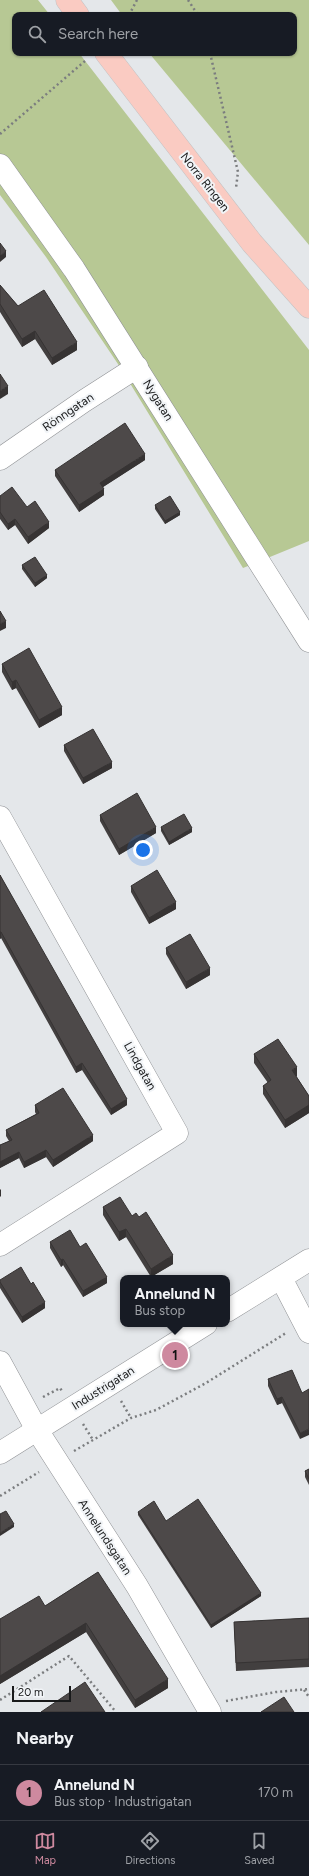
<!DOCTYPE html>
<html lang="en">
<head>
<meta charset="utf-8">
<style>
  body { margin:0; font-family:Figtree,sans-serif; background:#242831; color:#f1f3f6 }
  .scale { position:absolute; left:12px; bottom:10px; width:59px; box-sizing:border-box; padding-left:4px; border:2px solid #191a1b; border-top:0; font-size:11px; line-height:14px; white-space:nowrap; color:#191a1b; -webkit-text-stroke:3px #f1f4f7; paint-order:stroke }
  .you { position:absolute; left:143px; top:850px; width:14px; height:14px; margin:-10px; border:3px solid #fff; border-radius:50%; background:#1a73e8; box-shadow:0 0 0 6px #1a73e833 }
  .badge { display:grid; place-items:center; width:26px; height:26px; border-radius:50%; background:#ce899f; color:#111; font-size:13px; font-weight:700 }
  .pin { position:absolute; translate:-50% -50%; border:2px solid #fff; box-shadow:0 1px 4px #0006 }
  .popup { position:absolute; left:120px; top:1275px; width:110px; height:52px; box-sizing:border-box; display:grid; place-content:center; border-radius:8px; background:#171b24; filter:drop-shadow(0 1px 3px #0005); font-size:13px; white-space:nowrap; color:#9ea1a6 }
  .popup b { font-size:15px; color:#f1f3f6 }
  .popup::after { content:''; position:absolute; left:50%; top:100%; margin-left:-8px; border:8px solid transparent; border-top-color:#171b24 }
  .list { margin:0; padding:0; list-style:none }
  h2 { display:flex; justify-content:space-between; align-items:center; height:52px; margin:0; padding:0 16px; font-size:17px }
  h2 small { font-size:13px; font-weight:400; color:#9ea1a6 }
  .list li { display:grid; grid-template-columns:26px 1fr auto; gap:12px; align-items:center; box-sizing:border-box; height:56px; padding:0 16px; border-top:1px solid #363941 }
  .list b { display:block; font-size:15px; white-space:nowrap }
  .list p { margin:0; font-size:13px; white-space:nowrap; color:#9ea1a6 }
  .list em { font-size:13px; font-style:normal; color:#9ea1a6 }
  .icon { flex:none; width:22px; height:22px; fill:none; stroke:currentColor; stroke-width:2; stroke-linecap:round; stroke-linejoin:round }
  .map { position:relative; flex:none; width:309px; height:1712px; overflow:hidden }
  .search { position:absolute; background:#171b24; box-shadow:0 1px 3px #0004; left:12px; right:12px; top:12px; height:44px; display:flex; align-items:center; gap:10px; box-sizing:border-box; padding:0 14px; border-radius:8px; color:#9ea1a6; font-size:15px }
  .sheet { height:108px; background:#171b24 }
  nav { display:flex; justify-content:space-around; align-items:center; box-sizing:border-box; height:56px; border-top:1px solid #363941; background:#171b24; font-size:11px; color:#9ea1a6 }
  nav a { display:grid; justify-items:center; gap:2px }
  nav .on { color:#ce899f }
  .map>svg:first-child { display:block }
  .green { fill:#b7c894 }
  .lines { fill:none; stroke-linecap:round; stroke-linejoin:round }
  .minor-casing { stroke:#909295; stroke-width:23 }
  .major-casing { stroke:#c3c3c4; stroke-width:23 }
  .path { stroke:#7b7d7f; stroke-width:2.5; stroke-dasharray:2 3; stroke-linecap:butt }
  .minor { stroke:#fff; stroke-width:22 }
  .major { stroke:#facbc2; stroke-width:22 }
  .wall { fill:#423f3f }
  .shaded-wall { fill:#363333 }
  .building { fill:#4d4949; stroke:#363333 }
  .labels { text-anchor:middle; stroke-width:4; stroke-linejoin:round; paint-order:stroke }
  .street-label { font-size:12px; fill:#191a1b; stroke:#f1f4f7 }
</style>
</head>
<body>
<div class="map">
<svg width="309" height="1712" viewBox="0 0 309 1712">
  <rect width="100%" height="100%" fill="#e4e7ea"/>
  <g class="green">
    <polygon points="0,0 38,0 50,15 15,15 15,53 79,53 309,350 309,541 243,568 120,367 46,257 0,195"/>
    <polygon points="111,0 309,0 309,245 149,53 294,53 294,15 122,15"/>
  </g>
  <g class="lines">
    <g class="minor-casing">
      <g id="minor">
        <polyline points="0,165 74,269 309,641"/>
        <polyline points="0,459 84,401 137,367"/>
        <polyline points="0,817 177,1133 0,1245"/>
        <polyline points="281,1278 309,1332"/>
        <polyline points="227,1311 309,1260"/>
        <polyline points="0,1362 37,1430 137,1586 210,1712"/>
        <polyline points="0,1453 206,1324"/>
      </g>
    </g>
    <g class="major-casing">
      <g id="major">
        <polyline points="67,0 78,15"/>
        <polyline points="106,53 252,243 309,307"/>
      </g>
    </g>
    <g class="path">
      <polyline points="188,0 198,15"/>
      <polyline points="129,15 137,0"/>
      <polyline points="210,53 238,172 236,188"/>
      <polyline points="0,134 85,61"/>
      <polyline points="43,1397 60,1388 62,1391"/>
      <polyline points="121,1401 131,1418"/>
      <polyline points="83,1424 93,1440"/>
      <polyline points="74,1451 131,1418 156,1410 206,1383 286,1333"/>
      <polyline points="0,1496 39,1472"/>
      <polyline points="304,1690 309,1697"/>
      <polyline points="0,1700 69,1656 116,1712"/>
      <polyline points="226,1701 276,1692 309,1689"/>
    </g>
    <use href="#minor" class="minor"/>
    <use href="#major" class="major"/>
  </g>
  <g class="wall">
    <polygon points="0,285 18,306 77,350 52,365 35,339 22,347 0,312"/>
    <polygon points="145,460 103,487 104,495 79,512 55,476 55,470"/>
    <polygon points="0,496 27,507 49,528 28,544 15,525 8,530 0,519"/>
    <polygon points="155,505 180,515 165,524 155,509"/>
    <polygon points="22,565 47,578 35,587 22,569"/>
    <polygon points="2,664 62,715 39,728 16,688 12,690 2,672"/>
    <polygon points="64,745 112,768 83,784 64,751"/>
    <polygon points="100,815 156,833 119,855 100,821"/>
    <polygon points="161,827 192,832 169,845 161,831"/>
    <polygon points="0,875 127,1105 111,1115 82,1070 76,1073 1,938 0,939"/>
    <polygon points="131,886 176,909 149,924 131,892"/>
    <polygon points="166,948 210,975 186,989 166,954"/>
    <polygon points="254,1054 297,1076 296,1076 309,1096 309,1113 285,1128 263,1094 263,1086 268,1083 254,1063"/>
    <polygon points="35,1105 93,1141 53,1167 46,1157 24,1168 19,1158 0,1168 0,1145 9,1141 6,1136 6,1130 36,1114 35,1112"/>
    <polygon points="103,1207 132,1216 139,1217 173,1264 151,1277 126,1237 119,1241 103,1215"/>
    <polygon points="50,1242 80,1247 107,1283 83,1297 63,1265 61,1267 50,1248"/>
    <polygon points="0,1280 45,1308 22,1323 0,1288"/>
    <polygon points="268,1379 302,1393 300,1439 282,1403 277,1405 268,1386"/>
    <polygon points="309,1469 309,1485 305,1477 305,1471"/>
    <polygon points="138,1512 166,1521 261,1596 211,1628 138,1515"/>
    <polygon points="98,1572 168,1688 135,1708 86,1632 0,1684 0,1619 45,1606"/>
    <polygon points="309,1618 309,1667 236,1671 234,1622"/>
  </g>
  <g class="shaded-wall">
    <polygon points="6,251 6,257 0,262 0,256"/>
    <polygon points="35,331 35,339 22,347 22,339"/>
    <polygon points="77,342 77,350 52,365 52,358"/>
    <polygon points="8,386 8,394 0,399 0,391"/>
    <polygon points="145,454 145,460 100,489 100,483"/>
    <polygon points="104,489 104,495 79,512 79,505"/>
    <polygon points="180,512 180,515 165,524 165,521"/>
    <polygon points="15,519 15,525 8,530 8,524"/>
    <polygon points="49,522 49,528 28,544 28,537"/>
    <polygon points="47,575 47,578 35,587 35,583"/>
    <polygon points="6,621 6,628 0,631 0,624"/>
    <polygon points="16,680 16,688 12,690 12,682"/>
    <polygon points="62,707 62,715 39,728 39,720"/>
    <polygon points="112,762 112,768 83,784 83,778"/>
    <polygon points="156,827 156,833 119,855 119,849"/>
    <polygon points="192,828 192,832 169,845 169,842"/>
    <polygon points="176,902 176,909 149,924 149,918"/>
    <polygon points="0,932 1,932 1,938 0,939"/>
    <polygon points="210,968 210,975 186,989 186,982"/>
    <polygon points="82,1063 82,1070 76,1073 76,1067"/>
    <polygon points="297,1067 297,1076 292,1078 292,1070"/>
    <polygon points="127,1099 127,1105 111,1115 111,1109"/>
    <polygon points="309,1105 309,1113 285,1128 285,1120"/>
    <polygon points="93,1135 93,1141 53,1167 53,1160"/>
    <polygon points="46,1150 46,1157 24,1168 24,1162"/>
    <polygon points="19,1152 19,1158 0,1168 0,1162"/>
    <polygon points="1,1189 1,1196 0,1197 0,1190"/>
    <polygon points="126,1229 126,1237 119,1241 119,1232"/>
    <polygon points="173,1255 173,1264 151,1277 151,1269"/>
    <polygon points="63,1259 63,1265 61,1267 61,1260"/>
    <polygon points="107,1277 107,1283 83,1297 83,1291"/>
    <polygon points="45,1302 45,1308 22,1323 22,1317"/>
    <polygon points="282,1397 282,1403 277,1405 277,1399"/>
    <polygon points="309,1429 309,1435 300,1439 300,1433"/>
    <polygon points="14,1524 14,1527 0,1536 0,1533"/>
    <polygon points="261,1593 261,1596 211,1628 211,1625"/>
    <polygon points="86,1623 86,1632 0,1684 0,1676"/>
    <polygon points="168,1679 168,1688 135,1708 135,1700"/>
  </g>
  <g class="building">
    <polygon points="0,243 6,251 0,256"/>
    <polygon points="0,285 18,306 44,290 77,342 52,358 35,331 22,339 0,304"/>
    <polygon points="0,374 8,386 0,391"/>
    <polygon points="125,423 145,454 100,483 104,489 79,505 55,470"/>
    <polygon points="12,487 27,507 35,501 49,522 28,537 15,519 8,524 0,512 0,496"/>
    <polygon points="170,496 180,512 165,521 155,505"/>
    <polygon points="35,557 47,575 35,583 22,565"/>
    <polygon points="0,611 6,621 0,624"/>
    <polygon points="29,648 62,707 39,720 16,680 12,682 2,664"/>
    <polygon points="93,729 112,762 83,778 64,745"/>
    <polygon points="137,793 156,827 119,849 100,815"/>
    <polygon points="184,814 192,828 169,842 161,827"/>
    <polygon points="157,870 176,902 149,918 131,886"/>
    <polygon points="0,875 127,1099 111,1109 82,1063 76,1067 1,932 0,932"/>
    <polygon points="190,934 210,968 186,982 166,948"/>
    <polygon points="278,1039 297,1067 292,1070 309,1096 309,1105 285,1120 263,1086 271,1080 254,1054"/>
    <polygon points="63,1088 93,1135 53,1160 46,1150 24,1162 19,1152 0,1162 0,1145 12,1140 6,1130 39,1113 35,1105"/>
    <polygon points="120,1197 132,1216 136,1213 139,1217 146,1212 173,1255 151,1269 126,1229 119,1232 103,1207"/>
    <polygon points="70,1230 80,1247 86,1243 107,1277 83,1291 63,1259 61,1260 50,1242"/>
    <polygon points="21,1267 31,1284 33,1282 45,1302 22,1317 0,1282 0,1280"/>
    <polygon points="292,1370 302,1393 309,1389 309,1429 300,1433 282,1397 277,1399 268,1379"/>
    <polygon points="309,1469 309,1479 305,1471"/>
    <polygon points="198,1499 261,1593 211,1625 138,1512 154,1501 166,1521"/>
    <polygon points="6,1511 14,1524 0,1533 0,1514"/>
    <polygon points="98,1572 168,1679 135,1700 86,1623 0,1676 0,1619 39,1596 45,1606"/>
    <polygon points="309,1618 309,1659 236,1663 234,1622"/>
    <polygon points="85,1682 105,1712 41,1712"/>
    <polygon points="284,1697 294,1712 261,1712"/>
  </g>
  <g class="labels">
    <g class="street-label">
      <text transform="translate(205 182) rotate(52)" y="4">Norra Ringen</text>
      <text transform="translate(158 400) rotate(58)" y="4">Nygatan</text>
      <text transform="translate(68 412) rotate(-34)" y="4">Rönngatan</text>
      <text transform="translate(140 1066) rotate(61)" y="4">Lindgatan</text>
      <text transform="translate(103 1388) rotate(-32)" y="4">Industrigatan</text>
      <text transform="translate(105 1537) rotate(57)" y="4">Annelundsgatan</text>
    </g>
  </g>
</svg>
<div class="scale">20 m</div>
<div class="you"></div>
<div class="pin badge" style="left:175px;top:1355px">1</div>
<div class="popup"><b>Annelund N</b>Bus stop</div>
<div class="search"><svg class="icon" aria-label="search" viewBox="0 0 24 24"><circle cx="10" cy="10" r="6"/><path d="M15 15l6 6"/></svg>Search here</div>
</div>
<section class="sheet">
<h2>Nearby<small></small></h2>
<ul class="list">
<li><span class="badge">1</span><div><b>Annelund N</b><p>Bus stop · Industrigatan</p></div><em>170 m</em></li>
</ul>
</section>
<nav>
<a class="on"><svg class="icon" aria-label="map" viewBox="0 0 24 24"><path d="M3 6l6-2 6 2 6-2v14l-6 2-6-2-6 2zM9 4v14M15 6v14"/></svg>Map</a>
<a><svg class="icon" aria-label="directions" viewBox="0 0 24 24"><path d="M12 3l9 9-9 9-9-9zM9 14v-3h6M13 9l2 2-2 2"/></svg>Directions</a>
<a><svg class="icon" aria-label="saved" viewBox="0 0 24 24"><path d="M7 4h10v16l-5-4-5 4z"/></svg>Saved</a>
</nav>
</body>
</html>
